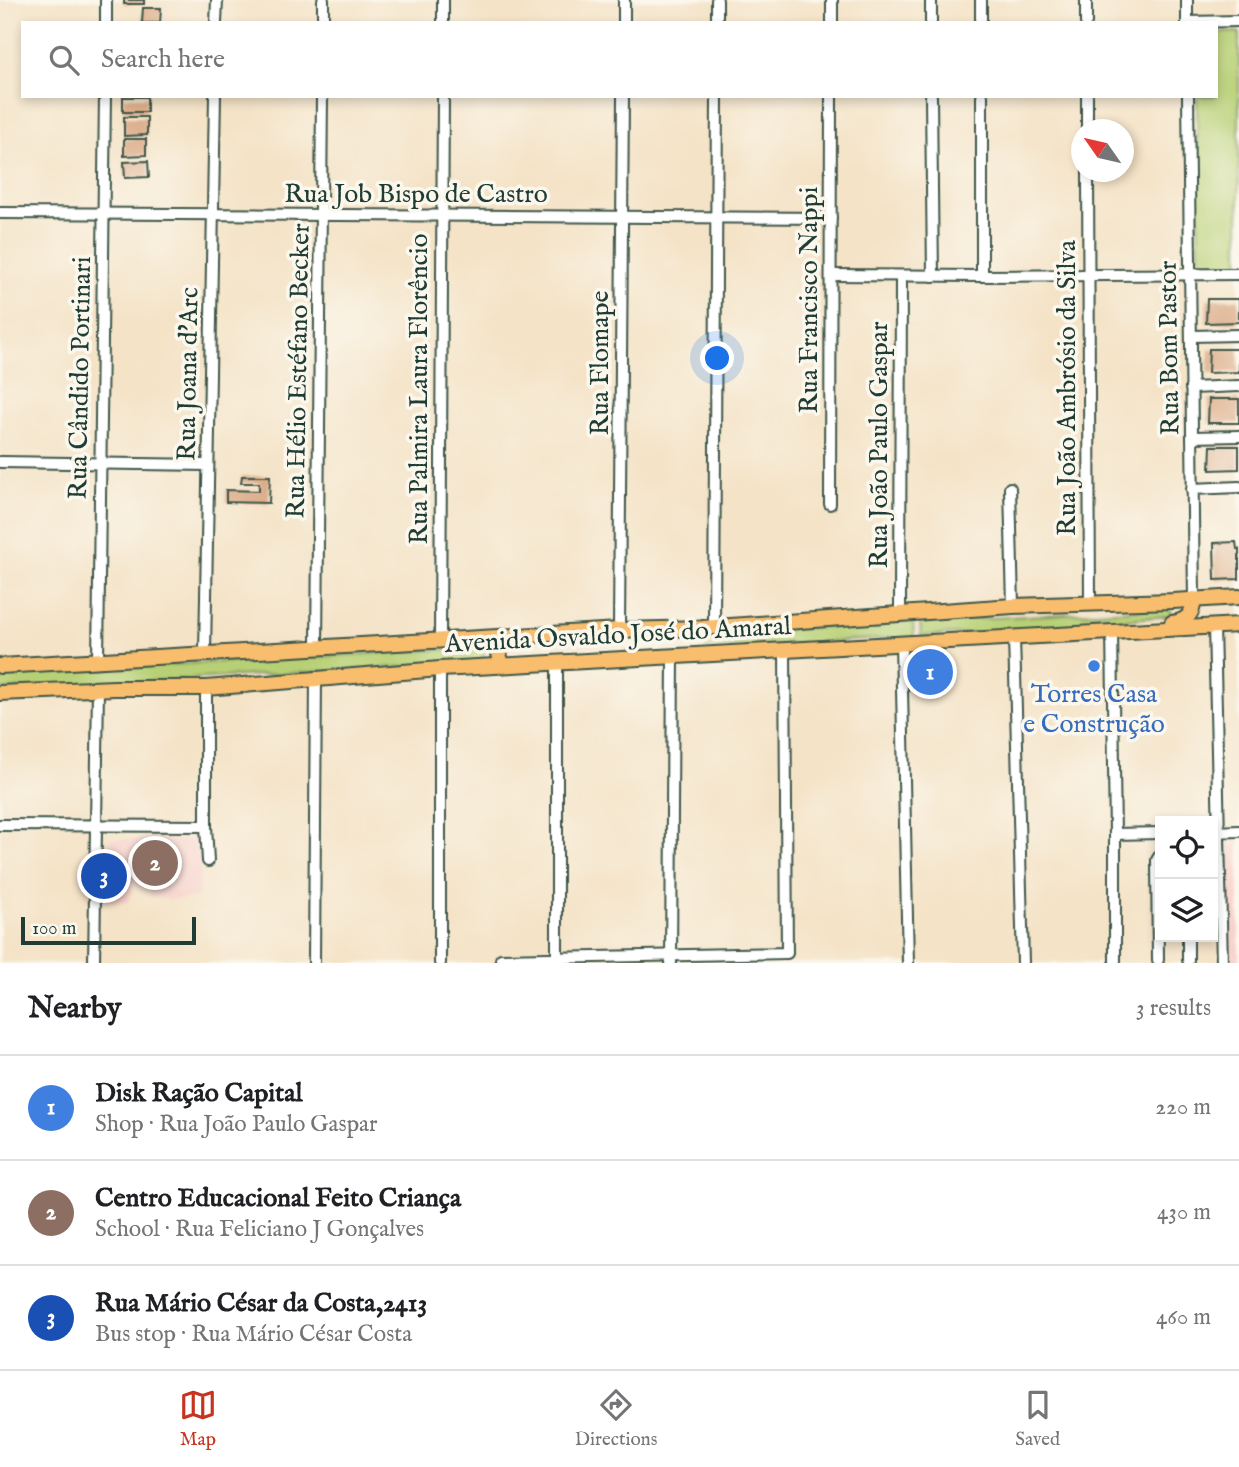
<!DOCTYPE html>
<html lang="en">
<head>
<meta charset="utf-8">
<style>
  body { margin:0; font-family:"IM FELL English",serif; background:#f6f6f6; color:#202124 }
  .controls { position:absolute; right:21px; bottom:21px; display:grid; overflow:hidden; border-radius:0px; box-shadow:0 4px 10px #0003 }
  .controls button { width:63px; height:63px; display:grid; place-items:center; padding:0; border:0; border-bottom:2px solid #e0e0e0; background:#fff; color:#202124; font:35px sans-serif }
  .compass { position:absolute; left:1071px; top:119px; width:63px; height:63px; border-radius:50%; background:#fff; box-shadow:0 4px 10px #0003; rotate:304deg }
  .scale { position:absolute; left:21px; bottom:18px; width:175px; box-sizing:border-box; padding-left:7px; border:4px solid #1f3d34; border-top:0; font-size:19px; line-height:24px; white-space:nowrap; color:#1f3d34; -webkit-text-stroke:5px #fbf7ec; paint-order:stroke }
  .you { position:absolute; left:718px; top:359px; width:24px; height:24px; margin:-18px; border:5px solid #fff; border-radius:50%; background:#1a73e8; box-shadow:0 0 0 10px #1a73e833 }
  .badge { display:grid; place-items:center; width:46px; height:46px; border-radius:50%; background:#c8321e; color:#fff; font-size:23px; font-weight:700 }
  .pin { position:absolute; translate:-50% -50%; border:4px solid #fff; box-shadow:0 2px 7px #0006 }
  .list { margin:0; padding:0; list-style:none }
  h2 { display:flex; justify-content:space-between; align-items:center; height:91px; margin:0; padding:0 28px; font-size:30px }
  h2 small { font-size:23px; font-weight:400; color:#757577 }
  .list li { display:grid; grid-template-columns:46px 1fr auto; gap:21px; align-items:center; box-sizing:border-box; height:105px; padding:0 28px; border-top:2px solid #e0e0e0 }
  .list b { display:block; font-size:26px; white-space:nowrap }
  .list p { margin:0; font-size:23px; white-space:nowrap; color:#757577 }
  .list em { font-size:23px; font-style:normal; color:#757577 }
  .icon { flex:none; width:38px; height:38px; fill:none; stroke:currentColor; stroke-width:2; stroke-linecap:round; stroke-linejoin:round }
  .map { position:relative; flex:none; width:1239px; height:963px; overflow:hidden }
  .search { position:absolute; background:#fff; box-shadow:0 4px 10px #0003; left:21px; right:21px; top:21px; height:77px; display:flex; align-items:center; gap:18px; box-sizing:border-box; padding:0 24px; border-radius:0px; color:#757577; font-size:26px }
  .sheet { height:406px; background:#fff }
  nav { display:flex; justify-content:space-around; align-items:center; box-sizing:border-box; height:98px; border-top:2px solid #e0e0e0; background:#fff; font-size:19px; color:#757577 }
  nav a { display:grid; justify-items:center; gap:4px }
  nav .on { color:#c8321e }
  .map>svg:first-child { display:block }
  .built { fill:#f7d0ca }
  .green { fill:#b7d075; stroke:#6b8654; stroke-width:2 }
  .building { fill:#daa984 }
  .lines { fill:none; stroke-linecap:round; stroke-linejoin:round }
  .minor-casing { stroke:#3f564a; stroke-width:14 }
  .major-casing { stroke:#3f564a; stroke-width:18 }
  .minor { stroke:#fff; stroke-width:10 }
  .major { stroke:#f9be6d; stroke-width:14 }
  .shop-dot { fill:#3f7fe0; stroke:#fbf7ec; stroke-width:2.5 }
  .labels { text-anchor:middle; stroke-width:7; stroke-linejoin:round; paint-order:stroke }
  .street-label { font-size:26px; fill:#1f3d34; stroke:#fbf7ec }
  .shop-label { font-size:26px; fill:#366cbe; stroke:#fbf7ec }
</style>
</head>
<body>
<div class="map">
<svg width="1239" height="963" viewBox="0 0 1239 963">
  <rect width="100%" height="100%" fill="#fbf7ec"/>
  <filter id="ink" filterUnits="userSpaceOnUse"><feTurbulence type="fractalNoise" baseFrequency=".0143" numOctaves="2"/><feDisplacementMap in="SourceGraphic" scale="14" xChannelSelector="R" yChannelSelector="G"/><feConvolveMatrix kernelMatrix="1 2 1 2 8 2 1 2 1" color-interpolation-filters="sRGB"/></filter>
  <filter id="wash" filterUnits="userSpaceOnUse"><feTurbulence type="fractalNoise" baseFrequency=".00686" numOctaves="4" result="noise"/><feDisplacementMap in="SourceGraphic" scale="28" xChannelSelector="R" yChannelSelector="G"/><feGaussianBlur stdDeviation="1.57" result="paint"/><feColorMatrix in="noise" values="0 0 0 0 0 0 0 0 0 0 0 0 0 0 0 0 0 1.4 0 .05"/><feComposite in="paint" operator="in"/></filter>
  <g filter="url(#wash)">
    <rect width="100%" height="100%" fill="#f4e3c7"/>
    <g class="built">
      <polygon points="110,839 203,840 198,897 172,900 149,896 149,887 133,885 128,902 106,901"/>
      <polygon points="1239,842 1239,963 1230,963 1229,843"/>
    </g>
    <g class="green">
      <polygon points="1239,32 1239,265 1199,267 1197,96 1216,96 1216,33"/>
      <polygon points="1168,608 1171,611 1169,616 1129,619 1086,628 921,636 920,622"/>
      <polygon points="913,621 914,637 706,649 706,634"/>
      <polygon points="485,647 483,662 0,690 0,674"/>
    </g>
    <g id="blocks">
      <g class="building">
        <rect x="124" y="0" width="20" height="4"/>
        <polygon points="143,8 161,8 160,23 142,23"/>
        <rect x="123" y="97" width="24" height="15"/>
        <polygon points="124,117 147,117 147,135 124,136"/>
        <polygon points="124,139 146,139 146,155 124,156"/>
        <polygon points="148,161 149,177 125,178 124,162"/>
        <polygon points="1207,299 1239,299 1239,322 1206,323"/>
        <polygon points="1209,349 1239,349 1239,372 1208,373"/>
        <polygon points="1209,399 1239,399 1239,423 1208,423"/>
        <polygon points="1211,446 1239,446 1239,469 1210,470"/>
        <polygon points="242,476 270,476 269,503 226,502 226,490 259,491 259,483 241,483"/>
        <polygon points="1236,542 1237,549 1239,549 1239,579 1215,580 1214,543"/>
      </g>
    </g>
  </g>
  <g filter="url(#ink)">
    <use href="#blocks" fill-opacity="0" stroke="#3f564a" stroke-width="2"/>
    <g class="lines">
      <g class="minor-casing">
        <g id="minor">
          <polyline points="931,0 931,23"/>
          <polyline points="981,0 981,23"/>
          <polyline points="1086,0 1086,23"/>
          <polyline points="1187,0 1187,23"/>
          <polyline points="1187,22 1239,21"/>
          <polyline points="106,23 106,0"/>
          <polyline points="216,23 217,0"/>
          <polyline points="323,23 323,0"/>
          <polyline points="443,23 443,0"/>
          <polyline points="624,23 624,0"/>
          <polyline points="717,23 717,0"/>
          <polyline points="832,23 832,0"/>
          <polyline points="931,96 933,276"/>
          <polyline points="982,96 982,276"/>
          <polyline points="1087,96 1087,130"/>
          <polyline points="1188,96 1194,599"/>
          <polyline points="1088,172 1090,604"/>
          <polyline points="0,213 831,218"/>
          <polyline points="831,275 982,276 1239,274"/>
          <polyline points="1191,336 1239,335"/>
          <polyline points="1191,388 1239,386"/>
          <polyline points="1192,437 1239,436"/>
          <polyline points="0,462 208,465"/>
          <polyline points="1010,488 1013,606"/>
          <polyline points="1192,489 1239,487"/>
          <polyline points="830,504 831,96"/>
          <polyline points="900,613 901,276"/>
          <polyline points="1214,626 1222,963"/>
          <polyline points="714,627 717,96"/>
          <polyline points="619,630 623,96"/>
          <polyline points="1112,631 1115,834 1115,963"/>
          <polyline points="1014,637 1023,963"/>
          <polyline points="440,640 443,96"/>
          <polyline points="901,643 908,963"/>
          <polyline points="317,647 322,96"/>
          <polyline points="205,653 215,96"/>
          <polyline points="98,660 105,96"/>
          <polyline points="557,662 557,963"/>
          <polyline points="206,688 206,826 208,861"/>
          <polyline points="0,825 206,826"/>
          <polyline points="1214,832 1239,831"/>
          <polyline points="1115,834 1160,833"/>
          <polyline points="501,959 787,953 785,649"/>
          <polyline points="1158,960 1157,860 1160,855"/>
          <polyline points="1188,960 1188,937"/>
          <polyline points="94,963 98,688"/>
          <polyline points="314,963 316,677"/>
          <polyline points="440,963 440,669"/>
          <polyline points="671,963 673,656"/>
        </g>
      </g>
      <g class="major-casing">
        <g id="major">
          <path d="M1172 623C1187 621 1193 614 1194 599"/>
          <path d="M504 665C496 655 498 644 508 637"/>
          <polyline points="0,666 619,630 702,628 1013,606 1173,601 1239,597"/>
          <polyline points="0,693 114,688 206,688 440,669 1239,625"/>
        </g>
      </g>
      <use href="#minor" class="minor"/>
      <use href="#major" class="major"/>
    </g>
  </g>
  <circle class="shop-dot" cx="1094" cy="666" r="7"/>
  <g class="labels">
    <g class="street-label">
      <text x="416" y="202">Rua Job Bispo de Castro</text>
      <text transform="translate(808 300) rotate(-90)" y="9">Rua Francisco Nappi</text>
      <text transform="translate(1168 348) rotate(-91)" y="9">Rua Bom Pastor</text>
      <text transform="translate(599 363) rotate(-90)" y="9">Rua Flomape</text>
      <text transform="translate(297 371) rotate(-89)" y="9">Rua Hélio Estéfano Becker</text>
      <text transform="translate(187 374) rotate(-89)" y="9">Rua Joana d'Arc</text>
      <text transform="translate(79 378) rotate(-89)" y="9">Rua Cândido Portinari</text>
      <text transform="translate(1066 388) rotate(-90)" y="9">Rua João Ambrósio da Silva</text>
      <text transform="translate(418 389) rotate(-90)" y="9">Rua Palmira Laura Florêncio</text>
      <text transform="translate(878 445) rotate(-90)" y="9">Rua João Paulo Gaspar</text>
      <text transform="translate(618 634) rotate(-3)" y="9">Avenida Osvaldo José do Amaral</text>
    </g>
    <g class="shop-label">
      <text x="1094" y="702">Torres Casa<tspan x="1094" dy="30">e Construção</tspan></text>
    </g>
  </g>
</svg>
<div class="controls">
<button><svg class="icon" aria-label="locate" viewBox="0 0 24 24"><circle cx="12" cy="12" r="6"/><path d="M12 2v4M12 18v4M2 12h4M18 12h4"/></svg></button>
<button><svg class="icon" aria-label="layers" viewBox="0 0 24 24"><path d="M12 4l9 5-9 5-9-5zM3 14l9 5 9-5"/></svg></button>
</div>
<svg class="compass" viewBox="-18 -18 36 36"><path d="M0-13l5 13h-10z" fill="#e53935"/><path d="M0 13l5-13h-10z" fill="#757577"/></svg>
<div class="scale">100 m</div>
<div class="you"></div>
<div class="pin badge" style="left:930px;top:672px;background:#3f7fe0">1</div>
<div class="pin badge" style="left:155px;top:863px;background:#8d6e63">2</div>
<div class="pin badge" style="left:104px;top:876px;background:#1a4fb4">3</div>
<div class="search"><svg class="icon" aria-label="search" viewBox="0 0 24 24"><circle cx="10" cy="10" r="6"/><path d="M15 15l6 6"/></svg>Search here</div>
</div>
<section class="sheet">
<h2>Nearby<small>3 results</small></h2>
<ul class="list">
<li><span class="badge" style="background:#3f7fe0">1</span><div><b>Disk Ração Capital</b><p>Shop · Rua João Paulo Gaspar</p></div><em>220 m</em></li>
<li><span class="badge" style="background:#8d6e63">2</span><div><b>Centro Educacional Feito Criança</b><p>School · Rua Feliciano J Gonçalves</p></div><em>430 m</em></li>
<li><span class="badge" style="background:#1a4fb4">3</span><div><b>Rua Mário César da Costa,2413</b><p>Bus stop · Rua Mário César Costa</p></div><em>460 m</em></li>
</ul>
</section>
<nav>
<a class="on"><svg class="icon" aria-label="map" viewBox="0 0 24 24"><path d="M3 6l6-2 6 2 6-2v14l-6 2-6-2-6 2zM9 4v14M15 6v14"/></svg>Map</a>
<a><svg class="icon" aria-label="directions" viewBox="0 0 24 24"><path d="M12 3l9 9-9 9-9-9zM9 14v-3h6M13 9l2 2-2 2"/></svg>Directions</a>
<a><svg class="icon" aria-label="saved" viewBox="0 0 24 24"><path d="M7 4h10v16l-5-4-5 4z"/></svg>Saved</a>
</nav>
</body>
</html>
